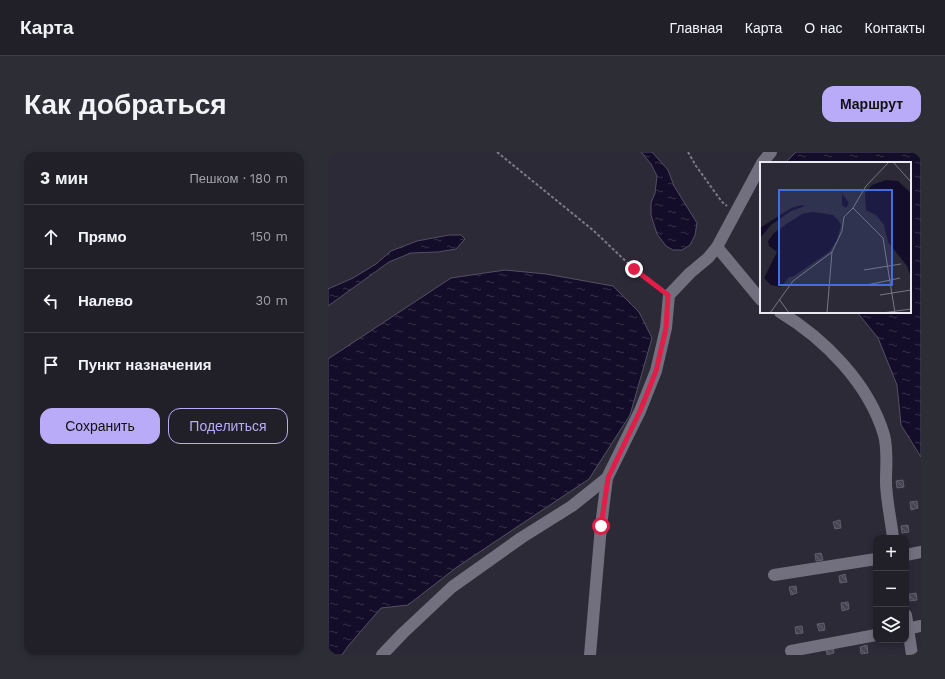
<!DOCTYPE html>
<html lang="ru">
<head>
<meta charset="utf-8">
<style>
  body { margin:0; font-family:"Work Sans",sans-serif; background:#2d2d35; color:#f1f3f6 }
  .controls { position:absolute; right:12px; bottom:12px; display:grid; overflow:hidden; border-radius:8px; box-shadow:0 2px 6px #0003 }
  .controls button { width:36px; height:36px; display:grid; place-items:center; padding:0; border:0; border-bottom:1px solid #3e3e46; background:#212029; color:#f1f3f6; font:20px sans-serif }
  .stop { position:absolute; width:12px; height:12px; margin:-9px; border:3px solid #e11d48; border-radius:50%; background:#fff }
  .stop.end { background:#e11d48; border-color:#fff; box-shadow:0 1px 4px #0008 }
  .list { margin:0; padding:0; list-style:none }
  h2 { display:flex; justify-content:space-between; align-items:center; height:52px; margin:0; padding:0 16px; font-size:17px }
  h2 small { font-size:13px; font-weight:400; color:#a2a3a8 }
  .list li { display:grid; grid-template-columns:26px 1fr auto; gap:12px; align-items:center; box-sizing:border-box; height:64px; padding:0 16px; border-top:1px solid #3e3e46 }
  .list b { display:block; font-size:15px; white-space:nowrap }
  .list em { font-size:13px; font-style:normal; color:#a2a3a8 }
  .actions { display:flex; gap:8px; padding:12px 16px }
  .actions a { flex:1; padding:9px 0; border:1px solid #b9abf7; border-radius:12px; text-align:center; font-size:14px; color:#b9abf7 }
  .actions .main { background:#b9abf7; color:#111 }
  .icon { flex:none; width:22px; height:22px; fill:none; stroke:currentColor; stroke-width:2; stroke-linecap:round; stroke-linejoin:round }
  .map { position:relative; flex:none; width:593px; height:503px; overflow:hidden; border-radius:12px }
  header { display:flex; align-items:center; gap:24px; box-sizing:border-box; height:56px; padding:0 20px; background:#212029; border-bottom:1px solid #3e3e46 }
  header strong { font-size:19px }
  nav { display:flex; gap:22px; margin-inline-start:auto; font-size:14px }
  .intro { display:flex; align-items:center; justify-content:space-between; box-sizing:border-box; height:96px; padding:0 24px }
  h1 { margin:0; font-size:28px }
  .button { padding:10px 18px; border-radius:12px; background:#b9abf7; color:#111; font-size:14px; font-weight:700 }
  main { display:flex; gap:24px; padding:0 24px }
  aside { flex:1; background:#212029; border-radius:12px; box-shadow:0 2px 6px #0003 }
  .map>svg:first-child { display:block }
  .water { fill:url(#water-ripples); stroke:#544f65 }
  .building { fill:url(#building-back-hatch); stroke:#605e6d }
  .lines { fill:none; stroke-linecap:round; stroke-linejoin:round }
  .path { stroke:#7c7a85; stroke-width:2; stroke-dasharray:3 2; stroke-linecap:butt }
  .minor { stroke:#72707f; stroke-width:12 }
  .route { stroke:#e11d48; stroke-width:5 }
  .inset-road { fill:none; stroke:#787682; stroke-width:1 }
  .view { fill:#466ddd; fill-opacity:0.15; stroke:#466ddd; stroke-width:2 }
  .inset-edge { fill:none; stroke:#eae9f2; stroke-width:2 }
</style>
</head>
<body>
<header>
<strong>Карта</strong>
<nav><a>Главная</a><a>Карта</a><a>О нас</a><a>Контакты</a></nav>
</header>
<div class="intro"><h1>Как добраться</h1><a class="button">Маршрут</a></div>
<main>
<aside>
<h2>3 мин<small>Пешком · 180 m</small></h2>
<ul class="list">
<li><svg class="icon" aria-label="ahead" viewBox="0 0 24 24"><path d="M12 20V5M6 11l6-6 6 6"/></svg><div><b>Прямо</b></div><em>150 m</em></li>
<li><svg class="icon" aria-label="left" viewBox="0 0 24 24"><path d="M17 20v-9H6M10 6l-5 5 5 5"/></svg><div><b>Налево</b></div><em>30 m</em></li>
<li><svg class="icon" aria-label="arrive" viewBox="0 0 24 24"><path d="M6 21V4h12l-3 4 3 4H6"/></svg><div><b>Пункт назначения</b></div></li>
</ul>
<div class="actions"><a class="main">Сохранить</a><a>Поделиться</a></div>
</aside>
<div class="map">
<svg width="593" height="503" viewBox="0 0 593 503">
  <defs>
    <pattern id="water-ripples" width="26" height="14" patternUnits="userSpaceOnUse"><rect width="26" height="14" fill="#140d29"/><path d="M2 4q2-2 4 0t4 0M15 11q2-2 4 0t4 0" fill="none" stroke="#363048"/></pattern>
    <pattern id="building-back-hatch" width="6" height="6" patternUnits="userSpaceOnUse"><rect width="6" height="6" fill="#474553"/><path d="M-1 5l2 2M0 0l6 6M5-1l2 2" fill="none" stroke="#62606c"/></pattern>
  </defs>
  <rect width="100%" height="100%" fill="#2c2a37"/>
  <g class="water">
    <polygon points="313,0 324,0 340,18 346,34 369,71 367,83 362,93 354,98 345,98 338,94 329,82 323,63 323,51 327,41 329,24 323,12"/>
    <polygon points="468,0 593,0 593,305 573,273 569,233 550,186 529,160 582,160 582,11 457,11"/>
    <polygon points="121,83 133,83 137,87 128,97 110,100 83,101 61,110 0,154 0,137 25,126 48,112 63,99 89,89"/>
    <polygon points="177,118 218,122 285,134 311,160 324,186 302,263 261,327 129,415 80,453 53,456 20,494 14,503 0,503 0,207 123,126"/>
  </g>
  <g class="building">
    <polygon points="575,328 576,335 569,336 568,329"/>
    <polygon points="589,349 590,356 583,358 582,350"/>
    <polygon points="512,368 513,376 507,377 505,370"/>
    <polygon points="580,373 581,380 574,381 573,374"/>
    <polygon points="493,401 495,408 488,409 487,402"/>
    <polygon points="517,422 519,430 512,431 511,424"/>
    <polygon points="468,434 469,441 463,443 461,435"/>
    <polygon points="588,441 589,448 582,449 581,442"/>
    <polygon points="520,450 521,457 514,459 513,451"/>
    <polygon points="496,471 497,478 491,479 489,472"/>
    <polygon points="474,474 475,481 468,482 467,475"/>
    <polygon points="539,493 540,501 533,502 532,495"/>
    <polygon points="505,494 506,501 499,503 498,495"/>
  </g>
  <g class="lines">
    <g class="path">
      <polyline points="169,0 266,79 306,117 332,137"/>
      <polyline points="360,0 368,14 394,50 399,54"/>
    </g>
    <g class="minor">
      <polyline points="434,11 443,0"/>
      <polyline points="389,95 433,148"/>
      <path d="M452 160C497 187 541 232 556 283 560 298 558 313 558 329 558 347 563 367 565 386"/>
      <polyline points="578,403 593,400"/>
      <polyline points="446,423 548,407"/>
      <polyline points="578,463 584,503"/>
      <polyline points="578,477 593,474"/>
      <polyline points="463,499 548,483"/>
      <polyline points="54,503 75,481 124,435 193,386 244,354 279,326"/>
      <polyline points="262,503 273,374 279,326 312,259 328,219 338,176 341,143 362,121 380,106 389,95 433,13"/>
    </g>
  </g>
  <g class="lines">
    <polyline class="route" points="273,374 280,326 312,259 328,219 338,176 340,143 306,117"/>
  </g>
  <g transform="translate(432 10)">
    <rect width="151" height="151" fill="#2c2a37"/>
    <path d="M126 18 138 19 151 31V116L147 104 128 80 124 63 116 53 106 48 105 31 112 23ZM74 21 89 41 86 46 82 43V32ZM42 43 45 44 31 49 11 63 0 76V66L31 46ZM53 50 73 53 78 58 81 63 77 78 69 90 34 114 29 115 21 125 11 123 4 116 17 90 9 84 8 79 14 71 28 61 42 52Z" fill="#140d29"/>
    <path class="inset-road" d="M133 0 151 20M93 46 123 76 135 151M104 108 141 102M107 123 140 116M120 133 151 128M19 137 29 151M10 151 33 119 72 90M67 151 72 90 82 69 84 55 93 46 106 24 129 0M122 151 151 147"/>
    <path class="view" d="M19 28H132V123H19Z"/>
    <rect width="151" height="151" class="inset-edge"/>
  </g>
</svg>
<div class="controls">
<button>+</button>
<button>−</button>
<button><svg class="icon" aria-label="layers" viewBox="0 0 24 24"><path d="M12 4l9 5-9 5-9-5zM3 14l9 5 9-5"/></svg></button>
</div>
<div class="stop" style="left:273px;top:374px"></div>
<div class="stop end" style="left:306px;top:117px"></div>
</div>
</main>
</body>
</html>
